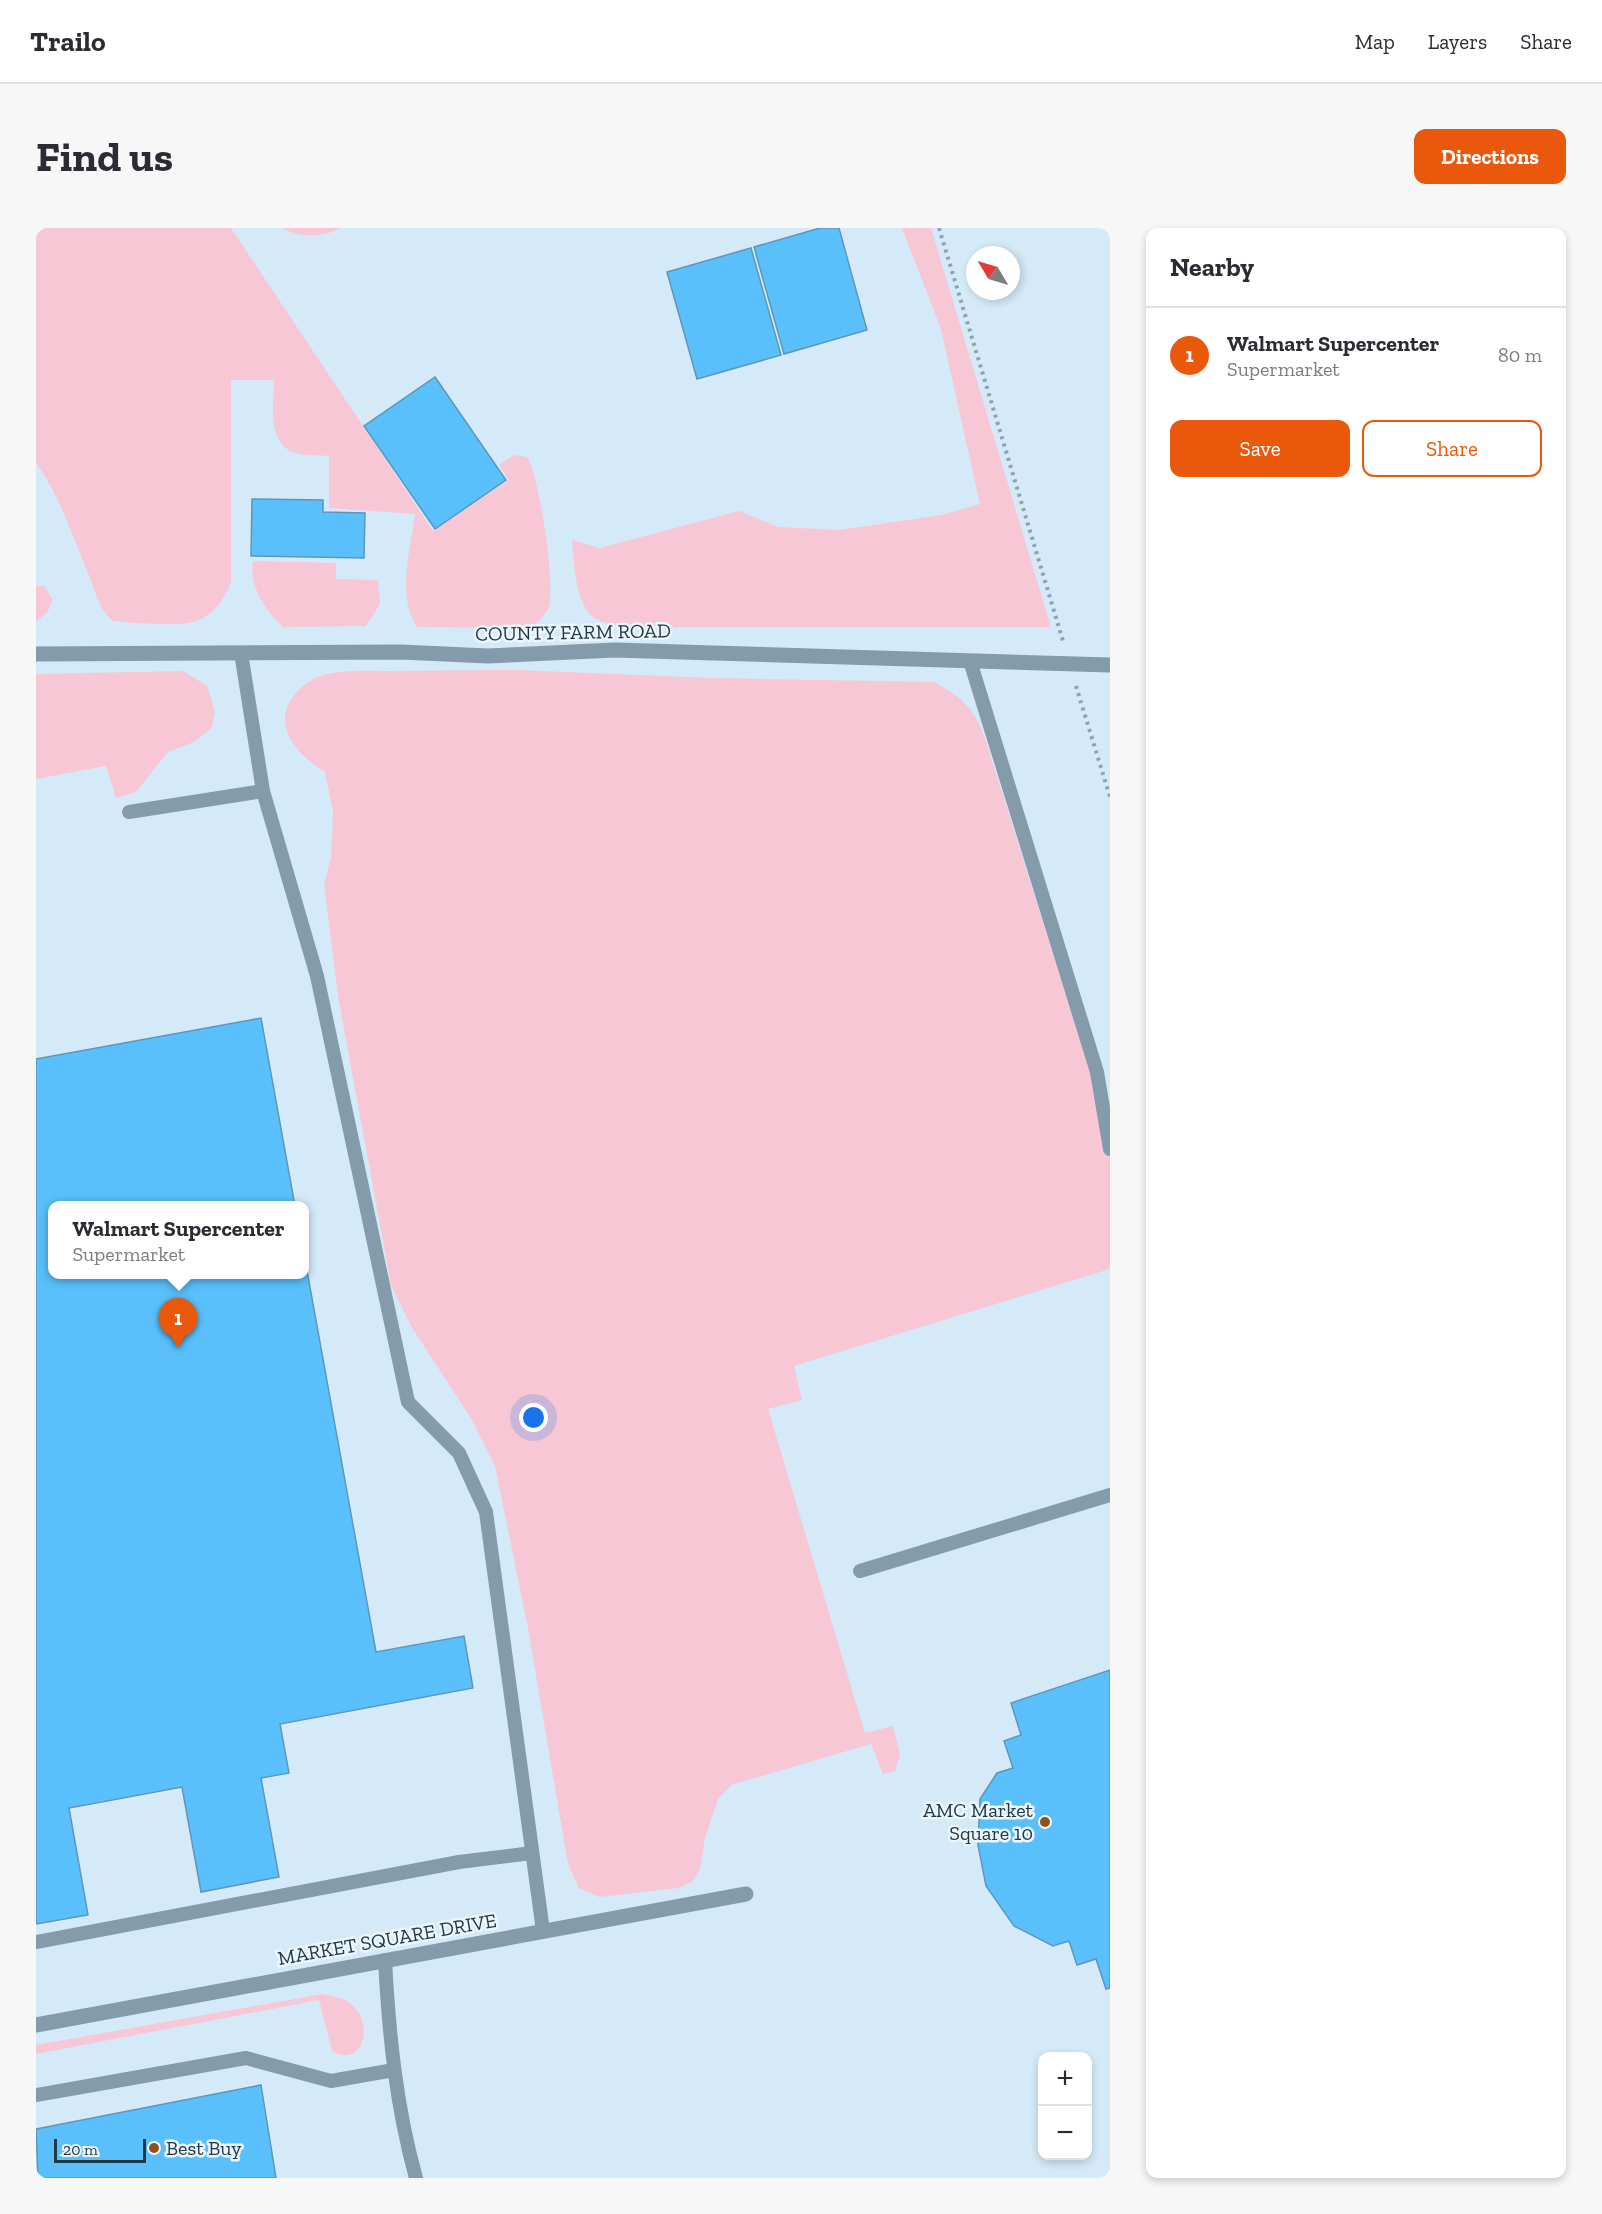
<!DOCTYPE html>
<html lang="en">
<head>
<meta charset="utf-8">
<style>
  body { margin:0; font-family:"Zilla Slab",serif; background:#f7f7f7; color:#2b2b33 }
  .controls { position:absolute; right:18px; bottom:18px; display:grid; overflow:hidden; border-radius:12px; box-shadow:0 3px 9px #0003 }
  .controls button { width:54px; height:54px; display:grid; place-items:center; padding:0; border:0; border-bottom:2px solid #e1e1e2; background:#fff; color:#2b2b33; font:30px sans-serif }
  .compass { position:absolute; left:930px; top:18px; width:54px; height:54px; border-radius:50%; background:#fff; box-shadow:0 3px 9px #0003; rotate:308deg }
  .scale { position:absolute; left:18px; bottom:15px; width:92px; box-sizing:border-box; padding-left:6px; border:3px solid #213847; border-top:0; font-size:16px; line-height:21px; white-space:nowrap; color:#213847; -webkit-text-stroke:4px #ebf6fd; paint-order:stroke }
  .you { position:absolute; left:498px; top:1190px; width:21px; height:21px; margin:-15px; border:4px solid #fff; border-radius:50%; background:#1a73e8; box-shadow:0 0 0 9px #1a73e833 }
  .badge { display:grid; place-items:center; width:39px; height:39px; border-radius:50%; background:#ea580c; color:#fff; font-size:20px; font-weight:700 }
  .pin { position:absolute; translate:-50% -50px; filter:drop-shadow(0 2px 3px #0008) }
  .pin::after { content:''; position:absolute; top:32px; width:21px; height:18px; background:inherit; clip-path:polygon(0 0,100% 0,50% 100%) }
  .popup { position:absolute; left:12px; top:973px; width:261px; height:78px; box-sizing:border-box; display:grid; place-content:center; border-radius:12px; background:#fff; filter:drop-shadow(0 2px 4px #0005); font-size:20px; white-space:nowrap; color:#7c7c81 }
  .popup b { font-size:22px; color:#2b2b33 }
  .popup::after { content:''; position:absolute; left:50%; top:100%; margin-left:-12px; border:12px solid transparent; border-top-color:#fff }
  .list { margin:0; padding:0; list-style:none }
  h2 { display:flex; justify-content:space-between; align-items:center; height:78px; margin:0; padding:0 24px; font-size:26px }
  h2 small { font-size:20px; font-weight:400; color:#7c7c81 }
  .list li { display:grid; grid-template-columns:39px 1fr auto; gap:18px; align-items:center; box-sizing:border-box; height:96px; padding:0 24px; border-top:2px solid #e1e1e2 }
  .list b { display:block; font-size:22px; white-space:nowrap }
  .list p { margin:0; font-size:20px; white-space:nowrap; color:#7c7c81 }
  .list em { font-size:20px; font-style:normal; color:#7c7c81 }
  .actions { display:flex; gap:12px; padding:18px 24px }
  .actions a { flex:1; padding:14px 0; border:2px solid #ea580c; border-radius:12px; text-align:center; font-size:21px; color:#ea580c }
  .actions .main { background:#ea580c; color:#fff }
  .map { position:relative; flex:none; width:1074px; height:1950px; overflow:hidden; border-radius:12px }
  header { display:flex; align-items:center; gap:36px; box-sizing:border-box; height:84px; padding:0 30px; background:#fff; border-bottom:2px solid #e1e1e2 }
  header strong { font-size:28px }
  nav { display:flex; gap:33px; margin-inline-start:auto; font-size:21px }
  .intro { display:flex; align-items:center; justify-content:space-between; box-sizing:border-box; height:144px; padding:0 36px }
  h1 { margin:0; font-size:42px }
  .button { padding:15px 27px; border-radius:12px; background:#ea580c; color:#fff; font-size:21px; font-weight:700 }
  main { display:flex; gap:36px; padding:0 36px }
  aside { flex:1; background:#fff; border-radius:12px; box-shadow:0 3px 9px #0003 }
  .map>svg:first-child { display:block }
  .green { fill:#f7c7d6 }
  .building { fill:#59c0fb; stroke:#5f96b8; stroke-width:1.5 }
  .lines { fill:none; stroke-linecap:round; stroke-linejoin:round }
  .path { stroke:#8da3b2; stroke-width:4; stroke-dasharray:3 4.5; stroke-linecap:butt }
  .service { stroke:#849bab; stroke-width:14 }
  .minor { stroke:#849bab; stroke-width:15 }
  .poi-dot { fill:#91521a; stroke:#ebf6fd; stroke-width:2 }
  .labels { text-anchor:middle; stroke-width:5; stroke-linejoin:round; paint-order:stroke }
  .street-label { font-size:20px; fill:#213847; stroke:#ebf6fd }
  .poi-label { font-size:20px; fill:#213847; stroke:#ebf6fd; text-anchor:end }
</style>
</head>
<body>
<header>
<strong>Trailo</strong>
<nav><a>Map</a><a>Layers</a><a>Share</a></nav>
</header>
<div class="intro"><h1>Find us</h1><a class="button">Directions</a></div>
<main>
<div class="map">
<svg width="1074" height="1950" viewBox="0 0 1074 1950">
  <rect width="100%" height="100%" fill="#d4eaf9"/>
  <g class="green">
    <path d="M0 0H195L397 303 473 252 463 237 478 227 491 229C503 245 521 363 512 381 507 391 498 398 487 400L381 399C360 367 375 320 379 286L293 280V228C283 227 273 228 264 226 229 220 238 177 238 152H195V354C179 393 160 398 120 396 106 395 92 395 77 393 61 379 60 364 52 345 36 307 24 268 0 235Z"/>
    <path d="M246 0H305C286 10 265 10 246 0Z"/>
    <path d="M866 0H895L1015 399H589C579 397 566 396 557 389 539 374 538 334 536 312L564 320 703 283 742 299 803 302 906 287 944 276 905 101Z"/>
    <path d="M217 333 300 335V351L342 352 344 376 330 398 247 399C229 382 213 359 217 333Z"/>
    <polygon points="0,358 8,358 17,372 11,385 0,393"/>
    <path d="M480 442 677 450 898 454C925 469 936 477 948 507L1074 907V1041L758 1138 766 1172 732 1181 829 1505 857 1498 864 1527 859 1543 847 1546 835 1516 695 1557 682 1571 669 1610 664 1641 657 1653 643 1660 563 1669 543 1660 532 1636 492 1400 459 1238 436 1192 375 1098 355 1057 302 768 288 656 295 630 297 583 289 544C270 532 251 516 249 492 248 472 270 451 288 447 309 441 336 443 357 443 398 443 439 442 480 442Z"/>
    <polygon points="147,443 171,458 179,484 176,500 158,514 132,524 100,564 80,570 70,538 0,551 0,446"/>
    <path d="M286 1766C295 1768 306 1769 314 1775 338 1792 330 1841 296 1823L283 1772 0 1826V1817Z"/>
  </g>
  <g class="building">
    <polygon points="784,0 803,0 831,102 748,126 718,19"/>
    <polygon points="715,20 745,127 661,151 631,44"/>
    <polygon points="399,149 470,252 399,301 328,198"/>
    <polygon points="216,271 287,272 287,284 329,285 328,330 215,328"/>
    <polygon points="225,790 259,978 16,978 16,1046 268,1046 268,1026 340,1424 428,1408 437,1460 244,1496 253,1545 225,1550 243,1649 165,1664 146,1559 33,1580 52,1687 0,1696 0,831"/>
    <polygon points="1074,1442 1074,1760 1070,1761 1060,1731 1041,1737 1033,1713 1017,1718 978,1698 950,1658 942,1617 944,1571 961,1545 977,1540 968,1513 985,1507 975,1475"/>
    <polygon points="225,1857 240,1950 2,1950 0,1901"/>
  </g>
  <g class="lines">
    <g class="path">
      <polyline points="903,0 1027,413"/>
      <polyline points="1040,458 1074,569"/>
    </g>
    <g class="service">
      <polyline points="205,425 227,563 281,748 372,1174 423,1225 450,1284 507,1703"/>
      <polyline points="934,433 1061,844 1074,921"/>
      <polyline points="93,584 227,563"/>
      <polyline points="824,1343 1074,1267"/>
      <polyline points="0,1714 423,1634 496,1625"/>
      <path d="M349 1732C353 1807 360 1878 380 1950"/>
      <polyline points="0,1867 210,1830 295,1853 358,1842"/>
    </g>
    <g class="minor">
      <polyline points="0,426 365,424 452,428 579,422 1074,437"/>
      <polyline points="0,1797 710,1666"/>
    </g>
  </g>
  <g class="poi-dot">
    <circle cx="1009" cy="1594" r="6"/>
    <circle cx="118" cy="1920" r="6"/>
  </g>
  <g class="labels">
    <g class="street-label">
      <text transform="translate(537 404) rotate(-1)" y="7">COUNTY FARM ROAD</text>
      <text transform="translate(351 1711) rotate(-10)" y="7">MARKET SQUARE DRIVE</text>
    </g>
    <g class="poi-label">
      <text x="997" y="1589">AMC Market<tspan x="997" dy="23">Square 10</tspan></text>
      <text x="130" y="1927" text-anchor="start">Best Buy</text>
    </g>
  </g>
</svg>
<div class="controls">
<button>+</button>
<button>−</button>
</div>
<svg class="compass" viewBox="-18 -18 36 36"><path d="M0-13l5 13h-10z" fill="#e53935"/><path d="M0 13l5-13h-10z" fill="#7c7c81"/></svg>
<div class="scale">20 m</div>
<div class="you"></div>
<div class="pin badge" style="left:142px;top:1120px">1</div>
<div class="popup"><b>Walmart Supercenter</b>Supermarket</div>
</div>
<aside>
<h2>Nearby<small></small></h2>
<ul class="list">
<li><span class="badge">1</span><div><b>Walmart Supercenter</b><p>Supermarket</p></div><em>80 m</em></li>
</ul>
<div class="actions"><a class="main">Save</a><a>Share</a></div>
</aside>
</main>
</body>
</html>
